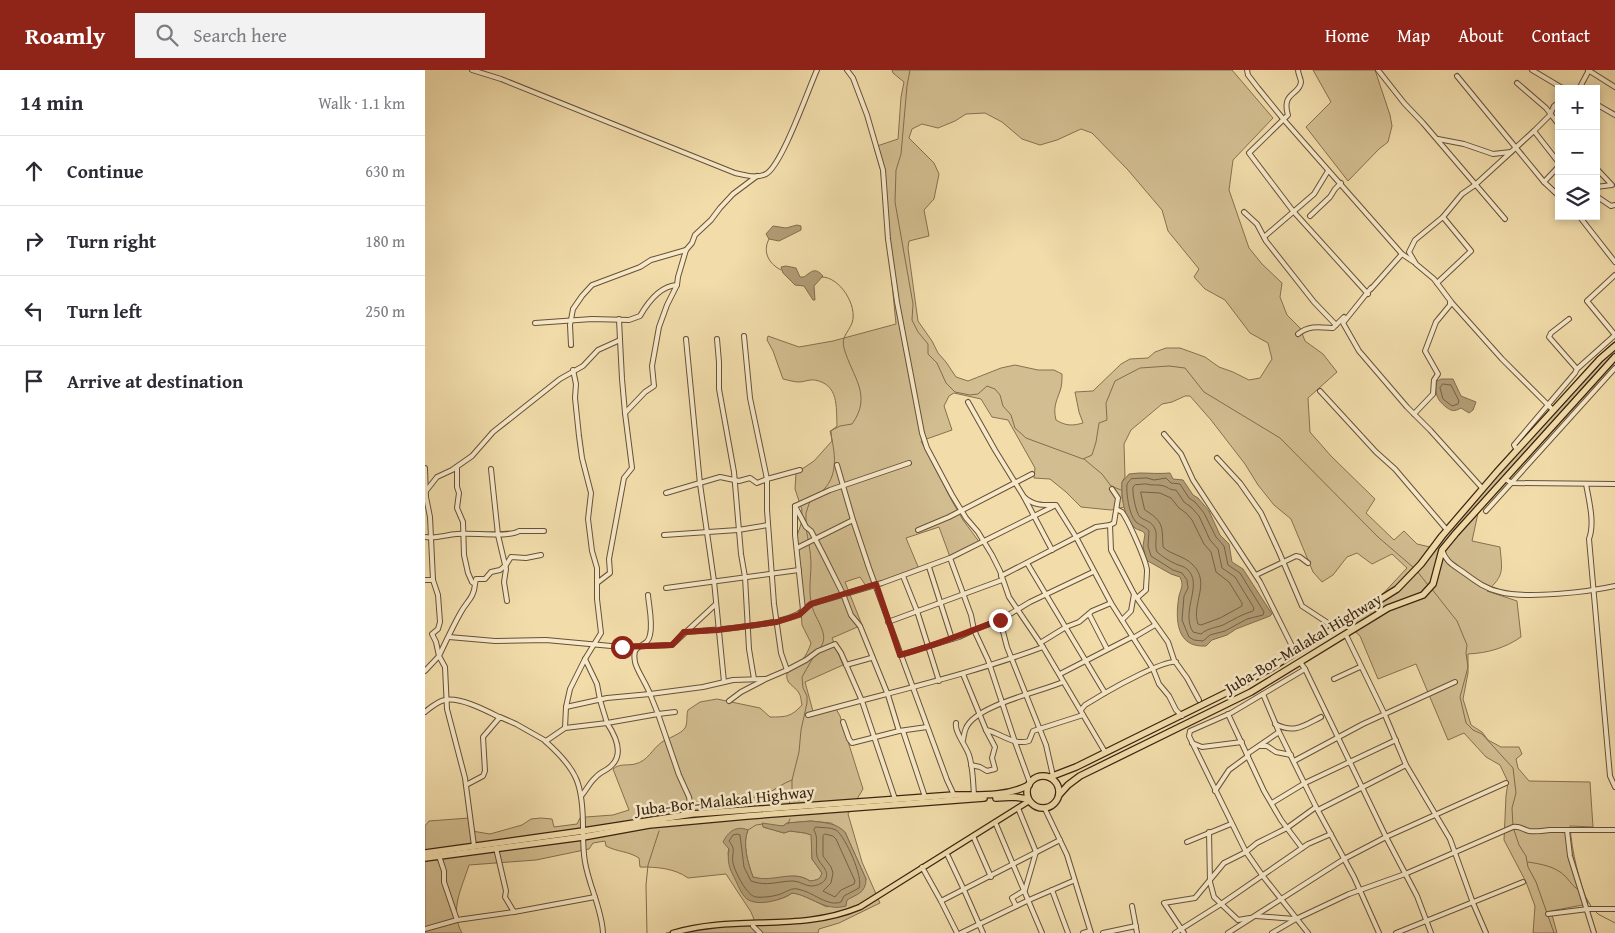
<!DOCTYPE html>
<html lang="en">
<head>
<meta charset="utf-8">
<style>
  body { margin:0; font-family:"Gentium Book Plus",serif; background:#f2f2f3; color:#2b2b33 }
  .controls { position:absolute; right:15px; top:15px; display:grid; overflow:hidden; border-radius:0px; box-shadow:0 2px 8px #0003 }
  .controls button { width:45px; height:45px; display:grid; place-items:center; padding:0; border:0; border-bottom:1px solid #e1e1e2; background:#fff; color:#2b2b33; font:25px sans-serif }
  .stop { position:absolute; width:15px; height:15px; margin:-11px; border:4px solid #8f2418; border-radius:50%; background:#fff }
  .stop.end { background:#8f2418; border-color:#fff; box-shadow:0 1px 5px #0008 }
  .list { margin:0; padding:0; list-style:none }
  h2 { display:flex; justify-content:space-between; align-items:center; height:65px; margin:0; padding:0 20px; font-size:21px }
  h2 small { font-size:16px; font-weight:400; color:#7c7c81 }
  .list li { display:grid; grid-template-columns:32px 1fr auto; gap:15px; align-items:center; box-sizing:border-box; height:70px; padding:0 20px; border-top:1px solid #e1e1e2 }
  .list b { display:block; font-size:19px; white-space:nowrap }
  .list em { font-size:16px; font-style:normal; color:#7c7c81 }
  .icon { flex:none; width:28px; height:28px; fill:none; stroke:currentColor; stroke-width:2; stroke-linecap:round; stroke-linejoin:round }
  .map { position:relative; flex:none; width:1190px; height:863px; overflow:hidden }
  header { display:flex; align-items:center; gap:30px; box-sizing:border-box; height:70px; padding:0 25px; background:#8f2418; color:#fff }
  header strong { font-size:24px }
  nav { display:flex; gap:28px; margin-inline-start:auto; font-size:18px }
  .search { width:350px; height:45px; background:#f2f2f3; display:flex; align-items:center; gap:12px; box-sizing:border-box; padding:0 18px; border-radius:0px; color:#7c7c81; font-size:19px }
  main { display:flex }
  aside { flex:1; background:#fff }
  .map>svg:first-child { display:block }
  .green { fill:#d2bd90; stroke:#867050; fill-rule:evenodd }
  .water { fill:#b29d76; stroke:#826c4e }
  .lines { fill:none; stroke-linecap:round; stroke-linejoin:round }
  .shore { stroke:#766044; stroke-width:1 }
  .stream { stroke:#826c4e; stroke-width:1 }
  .minor-casing { stroke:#675137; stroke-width:6 }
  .major-casing { stroke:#392311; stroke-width:7 }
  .highway-casing { stroke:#392311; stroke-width:8 }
  .minor { stroke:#f6e8c8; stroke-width:4 }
  .major { stroke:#f1dcaa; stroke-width:4.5 }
  .highway { stroke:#f1dcaa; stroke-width:5.5 }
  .route { stroke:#8f2418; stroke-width:6 }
  .labels { text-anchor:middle; stroke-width:5; stroke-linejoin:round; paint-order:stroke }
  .street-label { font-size:16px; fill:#392311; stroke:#f6e8c8 }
</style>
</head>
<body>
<header>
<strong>Roamly</strong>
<div class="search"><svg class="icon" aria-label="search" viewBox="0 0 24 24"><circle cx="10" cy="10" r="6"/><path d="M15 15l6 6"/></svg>Search here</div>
<nav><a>Home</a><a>Map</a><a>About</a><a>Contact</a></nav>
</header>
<main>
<aside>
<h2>14 min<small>Walk · 1.1 km</small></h2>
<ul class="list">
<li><svg class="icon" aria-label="ahead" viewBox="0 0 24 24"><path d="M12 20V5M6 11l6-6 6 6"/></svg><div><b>Continue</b></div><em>630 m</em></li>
<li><svg class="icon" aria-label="right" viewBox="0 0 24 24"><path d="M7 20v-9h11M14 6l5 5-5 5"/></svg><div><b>Turn right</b></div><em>180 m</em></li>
<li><svg class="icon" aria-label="left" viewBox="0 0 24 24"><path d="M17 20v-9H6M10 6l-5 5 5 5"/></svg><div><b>Turn left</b></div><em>250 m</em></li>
<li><svg class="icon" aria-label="arrive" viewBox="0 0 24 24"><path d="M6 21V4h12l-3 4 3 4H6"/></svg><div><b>Arrive at destination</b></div></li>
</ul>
</aside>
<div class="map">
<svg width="1190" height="863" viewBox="0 0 1190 863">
  <rect width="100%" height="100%" fill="#f1dcaa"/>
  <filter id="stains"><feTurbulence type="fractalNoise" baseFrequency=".004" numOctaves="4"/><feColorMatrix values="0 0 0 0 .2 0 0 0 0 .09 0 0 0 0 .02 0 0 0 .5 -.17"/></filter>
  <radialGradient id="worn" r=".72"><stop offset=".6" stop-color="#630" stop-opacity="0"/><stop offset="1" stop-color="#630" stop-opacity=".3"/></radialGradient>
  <g class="green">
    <path d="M467 0H807L848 48 808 90 804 120 824 178 837 194 857 213 855 227 862 245 875 258 880 271 898 284 912 302 883 328 885 362 906 386 950 429 941 443 969 470 979 461 992 474 1005 477 1147 315 1171 289 1190 271V291L1053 443 1047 471 1075 477C1077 500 1080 505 1062 521L1092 531 1096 567C1080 578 1063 583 1043 584V603L1038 629 1046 655 1057 662 1063 670 1076 677H1094L1097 684 1091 689 1093 698 1104 711 1165 712 1168 757 1145 756C1147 784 1154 809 1163 834L1126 841 1132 863H1108L1110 836 1101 812 1079 770 1081 726 1083 712 1075 695 1061 687 1039 663 1023 670 991 594 953 609 935 566 919 552 954 528 982 498 967 484 947 494 932 483 922 487 908 505 897 512 888 502 866 449 849 435 833 415 820 394 786 350 765 326H760L747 332 737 334 706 360 699 374 700 407 697 412V428L700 437 686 440 656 437 641 422 625 409 609 408 610 398 583 350 567 347 556 329 529 323 524 326 519 336 527 360 496 371 527 431 538 450 555 473 525 487 514 457 481 468 494 499 443 519 435 507 420 512 437 555 407 568 418 595 380 612 389 645 410 637 415 646 438 719 423 744 437 792 455 833 414 853 394 859 393 863H241L270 857 330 852 326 842 301 804 263 808C249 798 232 797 215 797L214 788C203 781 192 782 181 776L180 771 168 773 164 779 111 790 44 795C37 818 24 840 37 863H0V756L4 751 44 748 47 761 65 764 97 755 106 749 116 748 127 749 129 757 152 754 155 748 161 747 188 745 204 740 188 699C195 693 202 696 210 694 223 691 227 679 237 672 243 668 256 664 260 658 263 653 261 646 263 640L275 632 292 629 335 638 345 647C361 647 366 647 377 635 376 631 376 626 374 623 369 615 360 614 362 603 374 596 382 586 386 573L377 555 371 469 376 454 377 440 370 419 371 403 389 391 407 371 406 361 412 356C411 336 414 315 390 310 385 309 379 312 374 312 369 312 363 310 358 309L348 281 342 270 343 266 374 277 408 271 471 254 456 101 449 77 473 69 476 27 479 12 468 3ZM560 43 577 52 597 69 615 75 632 70 656 59 667 63 703 100 737 140 743 161 774 199 769 207 780 219 800 230 825 263 843 273 847 289 835 308 824 310 808 302 794 297 780 287 755 278H741L730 282 723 288 705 289 696 294 668 321 650 322 654 342 658 353C647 356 641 356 631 350 628 338 631 332 635 321 637 316 637 310 637 304L629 300H613L590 295 576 298 543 311 531 307 521 292 513 283 507 271 493 251 492 244 483 178 484 171 504 166 499 140 509 129 514 104 509 93 484 68 487 59 497 54 513 58 530 51 541 44ZM386 751 406 753 420 762 441 809 429 826 402 837 375 824 367 823C359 829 354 829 345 831 317 836 316 820 308 798 306 792 301 785 304 779 307 772 317 765 323 760 317 774 323 793 328 807 332 808 336 810 340 810 356 810 370 801 385 811 392 810 395 810 397 803L387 789V765L380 763 365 761 359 763 338 757 358 756 362 753Z"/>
    <polygon points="888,0 950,0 965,45 967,56 963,72 954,79 923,111 881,57 906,32"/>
  </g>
  <g class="water">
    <polygon points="372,155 376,156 376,160 354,171 344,169 341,164 348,156 361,158"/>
    <path d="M361 196 371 198 375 207H379C387 201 390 197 398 206L389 216 390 230H388L379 216 370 215 358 203 356 197Z"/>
    <path d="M1016 309H1028L1036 326 1051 332 1048 340 1044 343 1036 338C1029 342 1026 341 1021 337 1012 330 1009 323 1012 311Z"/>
    <path d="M714 403C725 403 734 404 745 403L748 409 758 410 768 425 773 428 784 441 795 465 804 474 807 492 818 499 847 544 845 546 811 559 802 565 787 570 781 576C751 578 750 549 754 526 756 518 759 516 755 507L746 504 721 490 718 476 720 464C716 459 714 461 710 458 699 451 696 424 697 412L704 404Z"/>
    <path d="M386 751C399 753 410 752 420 762L441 809C441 823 432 824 422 830L421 836C400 842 387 826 367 823 357 830 333 837 322 829 316 824 313 815 310 809 304 798 302 791 304 779L298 772C303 762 311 755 323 760 317 774 323 793 328 807 349 813 367 799 385 811 392 810 395 810 397 803L387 789 386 765 380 763 365 761 359 763 338 757 337 753 358 756 362 753Z"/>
  </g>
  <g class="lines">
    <g class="shore">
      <polygon points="1018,314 1026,315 1034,331 1033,334 1027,336 1018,329 1015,318"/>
      <path d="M722 408 729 410 741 408 746 413 755 414 764 428 770 432 779 443 791 467 799 476 803 495 815 503 839 542 838 545 822 549 800 561 785 565 778 571 769 570 764 567 757 550 759 526 763 518 762 510 757 503 748 500 726 486 723 476 724 461C720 456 716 456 711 452 704 445 701 423 702 414L706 409Z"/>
      <path d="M721 414C727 416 734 414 739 416 744 418 745 420 751 420L759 432 766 437 774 446 785 470 793 479 797 498 810 507 829 538 828 541C817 544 808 550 798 555 790 558 783 558 776 564L768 562C755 541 779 514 762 499 759 496 755 496 751 494 744 491 738 487 732 482 729 474 733 466 730 459 727 451 720 451 715 447 711 443 707 423 708 417L710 415Z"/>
      <path d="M716 422 735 423 746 428 754 438 761 443 767 450 779 474 786 482 791 502 804 512 817 533V536L795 548 776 555 773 554C766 534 786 513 768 495 760 486 746 485 738 477 737 456 739 452 720 440Z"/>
      <path d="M391 757C398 758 405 757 411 760 420 766 439 808 434 818L419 826 416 832C403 837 389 823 376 820 368 817 365 820 358 823 352 826 338 828 331 827 322 826 310 802 308 793 306 782 312 781 304 771L308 765 312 764 315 765 319 797 326 811C343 817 352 811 368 811 375 811 380 816 386 816 391 816 397 814 400 810 406 800 394 795 392 786 390 777 394 768 389 760Z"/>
      <polygon points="400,764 408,766 411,769 430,811 429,814 416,820 410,827 398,821 406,813 408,803 406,797 398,786 398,766"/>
    </g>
    <g class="stream">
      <polyline points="485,0 482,16 476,84 471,100 470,132 488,234 487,250 493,262 503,274 503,284 512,293 521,313 530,322 545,325 553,324 562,316 570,319 575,325 578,336 586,345 590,358 601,368 658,389 667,385 671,372 674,353 682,350 681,333 690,311 715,298 744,296 760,298 779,322 855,368 953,467 989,498"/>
      <path d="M344 169C337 182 344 194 356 200"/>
      <polyline points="659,389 677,404 686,416 696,420"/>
      <path d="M395 423C415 407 410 382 405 361L415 356 427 354C448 325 427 307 419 278 416 267 423 263 427 253 433 236 415 207 397 207"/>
      <polyline points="381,454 381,443 385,431"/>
      <path d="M381 458C383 470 386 482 386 493 386 508 383 522 387 536 390 550 407 566 394 579"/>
      <polyline points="992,501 1003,515"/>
      <polyline points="1006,518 1032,551 1042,575 1041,583 1043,597 1035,627 1041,653 1048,660 1057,664 1088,698 1091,723 1087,738 1088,757 1094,775 1101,786 1103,797 1111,812 1129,863"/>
      <polyline points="364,734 367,725 367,710 374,682 376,660 382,633 382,626 378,618 377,607 389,586"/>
      <path d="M232 745 235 738C259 729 284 734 308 731 319 730 333 727 343 723 351 719 358 713 367 710"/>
      <polyline points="363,754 365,749"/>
      <polyline points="323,760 331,755 338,754"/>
      <path d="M1103 792C1115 794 1130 796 1140 806 1145 811 1147 816 1154 820"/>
      <polyline points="1159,824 1167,838"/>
      <polyline points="1170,841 1173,844 1190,853"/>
      <polyline points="222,863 221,815 223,795 234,761"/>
    </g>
    <g class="minor-casing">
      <g id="minor">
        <path d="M47 0 76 9 310 103C320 105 331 109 341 104 357 95 383 20 392 0"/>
        <polyline points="422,0 428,8 442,45 458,100 463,169 472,232 497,363 502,378 527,425 541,448 553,462 567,485 575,501 584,527 618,577 680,682"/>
        <polyline points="822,0 823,5 833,18 859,50 977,184"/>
        <path d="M873 0C873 4 876 9 876 12 875 25 856 22 863 45L824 83 868 141 943 224"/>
        <polyline points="953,0 979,33 998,53 1080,149"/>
        <polyline points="1107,0 1139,19"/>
        <polyline points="1163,0 1190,17"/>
        <polyline points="1032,6 1119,112"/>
        <polyline points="1092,13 1121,38 1134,55"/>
        <polyline points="1154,19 1164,0"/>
        <polyline points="1171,34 1190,45"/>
        <polyline points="1109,61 1134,93"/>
        <polyline points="1013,69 1039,74 1068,84 1086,82"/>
        <polyline points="1134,96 1119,112 1134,126"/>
        <polyline points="1171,98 1187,115 1171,117"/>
        <polyline points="1171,126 1186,136 1190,135"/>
        <polyline points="819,142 832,154 841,171 889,232 911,255"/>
        <polyline points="885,146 905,127 910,119 916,113"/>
        <polyline points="1154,146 1190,192"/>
        <polyline points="839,167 889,124 903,101"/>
        <polyline points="1012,213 1046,181 1018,147"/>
        <polyline points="946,218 918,253 934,281 982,337 1005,360 1058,419"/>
        <polyline points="946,219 977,184 989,192"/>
        <polyline points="1144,249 1126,263 1124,267 1152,299"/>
        <path d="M110 253 167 249 204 250 215 246C223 232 235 216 252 215"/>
        <path d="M873 264C884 255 894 257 908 258L919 247"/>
        <polyline points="319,266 325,328 342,409 342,440 349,534 356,583 362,600"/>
        <polyline points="261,269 275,414 289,511 299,612"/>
        <polyline points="292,269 294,292 294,319 309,402 316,484 320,507 324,579 329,609"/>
        <polyline points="195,270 197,309 200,343"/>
        <polyline points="146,275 145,255 148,239 157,226 167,215 215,197 226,190 261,180"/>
        <polyline points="148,300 151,314 150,328 154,366 157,388 166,423 163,449 167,481 172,498 172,513"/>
        <polyline points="895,321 951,382 970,399 1022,460"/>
        <polyline points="543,332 570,380 599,427 627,480"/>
        <polyline points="1128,340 1077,289 1027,233 1009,209 991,194 984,182 990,170 1018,147 1037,124 1050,115 1109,61 1125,45 1129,36 1134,32"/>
        <polyline points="989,344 1008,324 1009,310 1013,304 1000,281 1011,252 1025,235 1025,232"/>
        <polyline points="739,364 756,384 768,410 835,512 868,578"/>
        <polyline points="1092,380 1089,375 1150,303 1152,299 1190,265 1162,231 1190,205"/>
        <polyline points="792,388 815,413 836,443 854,482 877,536 906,555"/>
        <polyline points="412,395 428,450 444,498 522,710 529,725"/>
        <path d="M32 397V417L34 423 32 438 38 452 39 485 43 503 47 512 50 514C49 528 42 531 36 542 28 556 21 571 14 586L20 597 22 639 40 708 49 776"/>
        <polyline points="66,399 73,465 81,499 79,512 82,531"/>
        <polyline points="1080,409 1087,413 1190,414"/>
        <path d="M1161 414C1164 431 1170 453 1164 469L1185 706 1190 717"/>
        <polyline points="1,421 12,407 27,400 47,386 68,362 135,309 158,296 173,280 195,270 194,249"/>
        <polyline points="241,423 295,407 314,411 325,408 332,413 342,409 375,400"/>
        <path d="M599 427C609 436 618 435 631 435L651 467 686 533 728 599 734 614 744 626 751 640 757 646"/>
        <polyline points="370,436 381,457 386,461 398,484 418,524 426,545 435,556 463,625 474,661"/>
        <polyline points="370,436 405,420 484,393"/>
        <path d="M693 440 697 442C703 450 721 490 722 500 722 506 721 514 721 520L712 528"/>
        <polyline points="1061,441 1190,298"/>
        <polyline points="685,455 686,480 709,524 743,572 749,590 762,608 774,630"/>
        <polyline points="493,460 524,447 607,404"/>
        <polyline points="239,465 313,460 343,455"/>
        <path d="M0 467C9 469 21 465 31 464 46 462 83 468 94 461H119"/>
        <polyline points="372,478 428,450"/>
        <path d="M1017 480C1021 492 1028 495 1038 502 1049 510 1060 519 1075 522 1101 529 1164 522 1190 516"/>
        <polyline points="525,488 546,545 549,560 563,590 590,672 605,713"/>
        <polyline points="602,493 680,623 660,635 656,640"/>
        <polyline points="504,497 527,569"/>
        <polyline points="831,505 871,486 875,487 883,493"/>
        <polyline points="478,506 492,541 514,611"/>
        <polyline points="576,506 671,457 685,455 689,453 693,428 687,419"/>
        <polyline points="0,510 8,510"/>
        <polyline points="50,514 51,509 60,509 66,502 75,500 81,495 86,487 101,488 116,485"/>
        <polyline points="241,518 374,500"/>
        <polyline points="378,540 386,534 457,513 525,488 629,436"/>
        <polyline points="664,544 682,579"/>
        <polyline points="575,550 582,577 621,675 628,706"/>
        <polyline points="697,550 706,541 709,524"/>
        <polyline points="463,552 577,510"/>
        <path d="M259 562C282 560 365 556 378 540L370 465V438"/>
        <polyline points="921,565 960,645 981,695 1025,769 1048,833 1061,863"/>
        <polyline points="24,567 70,571 121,570 197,577 247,575 291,534"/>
        <polyline points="708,568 730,555"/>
        <polyline points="615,573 641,557 654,552 667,541 686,533"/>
        <polyline points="475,585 534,567 549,560 575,550 605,532 668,502"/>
        <polyline points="875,592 880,599 961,767 992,826 1006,863"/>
        <polyline points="421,595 446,588"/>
        <polyline points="880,599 806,643 765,661 764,666 821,782 837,805 883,863"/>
        <polyline points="0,601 14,586 11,572 7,564 13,559 15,552 13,525 8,510 5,447 1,427 0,398"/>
        <path d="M538 604 561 660C576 663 588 676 604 671L608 661 658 645"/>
        <polyline points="635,604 707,567"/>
        <polyline points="909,609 935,597"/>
        <path d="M680 623C692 616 739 590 751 592"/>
        <polyline points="838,624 854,662 891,737 929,807 954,863"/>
        <polyline points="304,631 316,622 339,610"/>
        <path d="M141 637 182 628 225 624C222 615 211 599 210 592 206 571 222 580 225 565 228 553 224 537 223 525"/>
        <path d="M0 642C6 637 13 631 20 630 36 627 62 641 76 648"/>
        <polyline points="250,642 233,644 254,705 264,727 267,744"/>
        <polyline points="803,644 839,721 856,750 877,778"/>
        <path d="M383 645C461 623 541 606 618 577"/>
        <polyline points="418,652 424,669 427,673 474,661 502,657"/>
        <path d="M531 653C529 661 541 676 544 685 548 697 548 712 549 725"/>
        <path d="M850 654C870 664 878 656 896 647"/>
        <polyline points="140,658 182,653 175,630 172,614 160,589"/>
        <polyline points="478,661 500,727"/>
        <path d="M538 670C539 666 539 662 541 658 551 635 615 622 638 612"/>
        <path d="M120 671C153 700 158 715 158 758 158 769 158 781 160 792 164 816 177 839 178 863"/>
        <polyline points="767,673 777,677 817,672"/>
        <polyline points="835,676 842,676 851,682 866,685"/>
        <polyline points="822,684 854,662"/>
        <polyline points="869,691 938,654 1030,612"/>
        <polyline points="546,695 555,697 562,701 570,699 567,688 570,677 561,660"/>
        <polyline points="41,715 58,706 60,701 58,667 75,647 91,654 121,671 140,658 141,637 145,619 160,589 176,563 172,529 172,513 185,503 184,489 199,408 207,398 200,343 220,322 229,316 227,296 234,257 242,235 252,215 253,207 261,180 267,173 270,165 286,150 295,138 308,124 332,106"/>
        <polyline points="790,721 804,700 823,686"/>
        <path d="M157 725C162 719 165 712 171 707 175 702 183 700 187 695 199 683 190 665 182 653L233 644 225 624 278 617 308 610 341 609 362 600 381 590 393 581 410 574 416 583 437 631 470 729"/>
        <polyline points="847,733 880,713 971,670"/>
        <polyline points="620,739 642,785 666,863"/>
        <polyline points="893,740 981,695"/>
        <polyline points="570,752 617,863"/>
        <polyline points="1142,760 1145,786 1169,863"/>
        <polyline points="784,762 785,812 789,827 813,850 825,848"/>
        <polyline points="548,766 566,807"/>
        <polyline points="762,772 806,754"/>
        <polyline points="71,778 81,821 80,827 89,842 170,827"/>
        <polyline points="14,786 19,801 19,812 32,850 89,842"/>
        <polyline points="523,786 539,820 558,863"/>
        <polyline points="497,797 516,831 532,863"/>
        <polyline points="627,820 643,863"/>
        <polyline points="516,831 635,770"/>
        <polyline points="591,836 587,828 600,820 611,782 593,738"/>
        <polyline points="707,836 712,863"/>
        <polyline points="1123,844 1163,839 1190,839"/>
        <polyline points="831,846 869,849"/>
        <polyline points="328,856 335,863"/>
        <polyline points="0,859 32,850"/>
        <polyline points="536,863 604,830 648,811"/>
        <polyline points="658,863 665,861"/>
        <polyline points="678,863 711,856"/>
        <polyline points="750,863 796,834 883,774 906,764"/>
        <polyline points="759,863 739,833 770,828 799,793 821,782 832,773 862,758 891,737"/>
        <polyline points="803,863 919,789 961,767 1081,713"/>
        <path d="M847 863 871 849 924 824 980 804 1088 757C1095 756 1097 759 1104 761 1111 762 1118 761 1125 760H1190"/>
        <polyline points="971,863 1098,812"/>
      </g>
    </g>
    <g class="major-casing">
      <path id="major" d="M248 863C311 844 373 863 435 837L604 731"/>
    </g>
    <g class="highway-casing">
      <g id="highway">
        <circle cx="618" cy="722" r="16"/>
        <polyline points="625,707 651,697 805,621 846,598 972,519 996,494 1017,466 1072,402 1175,289 1190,276"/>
        <polyline points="634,725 643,715 655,706 826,622 963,538 998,525 1008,514 1017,480 1031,463 1190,287"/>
        <polyline points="571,728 589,727 603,729"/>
        <path d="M0 783 158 761 267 744 529 725C554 725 581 727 604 715"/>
        <polyline points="0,788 158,767 224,755 322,746 559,728"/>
      </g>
    </g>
    <use href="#minor" class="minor"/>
    <use href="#major" class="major"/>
    <use href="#highway" class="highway"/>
  </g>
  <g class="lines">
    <path class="route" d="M197 577 247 575 259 562 293 560 352 552 374 545 386 534 451 514 475 585C510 576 542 562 575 550"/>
  </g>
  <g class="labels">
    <g class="street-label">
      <text transform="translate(878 573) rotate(-31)" y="6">Juba-Bor-Malakal Highway</text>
      <text transform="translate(300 730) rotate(-6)" y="6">Juba-Bor-Malakal Highway</text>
    </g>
  </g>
  <rect width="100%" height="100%" filter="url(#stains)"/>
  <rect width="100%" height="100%" fill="url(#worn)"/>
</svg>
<div class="controls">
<button>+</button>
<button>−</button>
<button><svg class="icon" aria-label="layers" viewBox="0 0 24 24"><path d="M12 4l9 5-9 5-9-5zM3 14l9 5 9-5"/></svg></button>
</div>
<div class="stop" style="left:197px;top:577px"></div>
<div class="stop end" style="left:575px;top:550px"></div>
</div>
</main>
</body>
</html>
